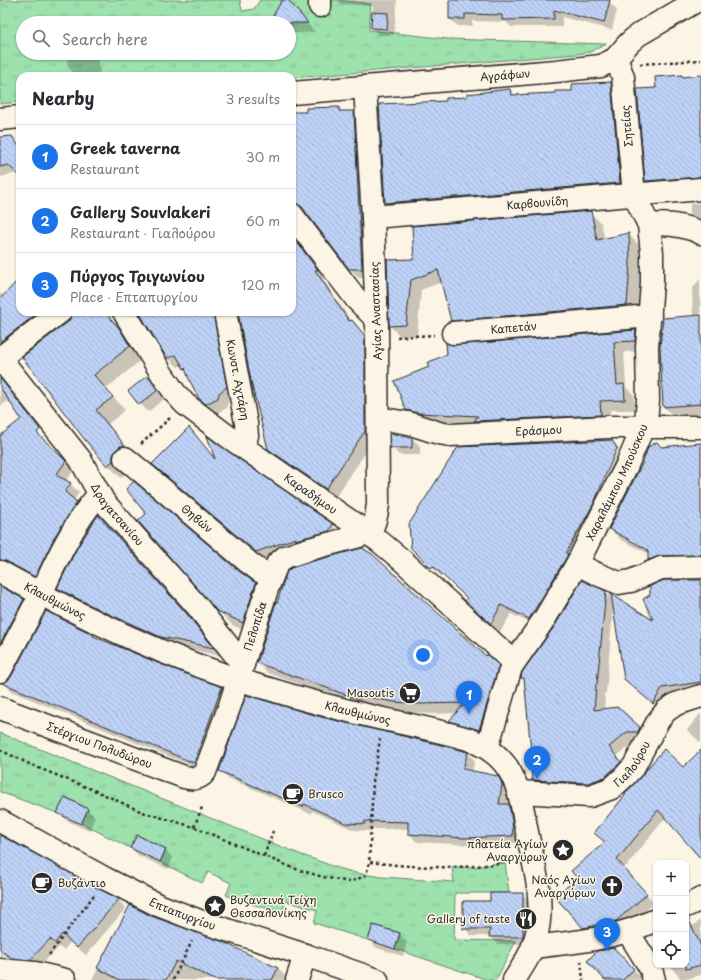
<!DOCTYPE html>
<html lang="en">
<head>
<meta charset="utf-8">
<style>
  body { margin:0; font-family:"Playpen Sans",sans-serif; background:#f7f7f7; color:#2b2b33 }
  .controls { position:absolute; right:12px; bottom:12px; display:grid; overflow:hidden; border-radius:8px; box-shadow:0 1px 3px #0004 }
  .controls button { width:36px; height:36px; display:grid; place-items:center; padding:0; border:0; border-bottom:1px solid #e1e1e2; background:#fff; color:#2b2b33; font:20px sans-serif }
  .you { position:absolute; left:423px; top:655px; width:14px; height:14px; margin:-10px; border:3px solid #fff; border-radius:50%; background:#1a73e8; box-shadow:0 0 0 6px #1a73e833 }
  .badge { display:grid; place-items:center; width:26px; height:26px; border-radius:50%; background:#1a73e8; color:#fff; font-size:13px; font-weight:700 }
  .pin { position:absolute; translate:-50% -33px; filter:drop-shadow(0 1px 2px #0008) }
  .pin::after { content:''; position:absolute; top:21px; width:14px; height:12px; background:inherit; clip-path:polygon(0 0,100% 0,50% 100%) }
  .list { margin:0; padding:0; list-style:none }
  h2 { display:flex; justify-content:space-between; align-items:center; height:52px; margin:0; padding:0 16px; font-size:17px }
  h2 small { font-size:13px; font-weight:400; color:#7c7c81 }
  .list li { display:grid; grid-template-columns:26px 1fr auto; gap:12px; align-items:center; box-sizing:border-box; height:64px; padding:0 16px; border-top:1px solid #e1e1e2 }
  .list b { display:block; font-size:15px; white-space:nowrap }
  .list p { margin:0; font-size:13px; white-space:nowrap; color:#7c7c81 }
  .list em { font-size:13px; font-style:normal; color:#7c7c81 }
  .icon { flex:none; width:22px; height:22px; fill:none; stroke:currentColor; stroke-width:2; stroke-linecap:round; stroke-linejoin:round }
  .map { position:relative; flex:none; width:701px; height:980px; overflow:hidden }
  .search { position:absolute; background:#fff; box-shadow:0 1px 3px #0004; left:16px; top:16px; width:280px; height:44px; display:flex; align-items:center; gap:10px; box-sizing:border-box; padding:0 14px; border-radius:22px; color:#7c7c81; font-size:15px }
  .panel { position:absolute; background:#fff; box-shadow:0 1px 3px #0004; left:16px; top:72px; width:280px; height:244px; border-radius:12px }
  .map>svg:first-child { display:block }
  .grass { fill:url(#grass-tufts); stroke:#64866c; fill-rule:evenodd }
  .shadow { fill:#0003; fill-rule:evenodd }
  .building { fill:url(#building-back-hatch); stroke:#2b2b2b }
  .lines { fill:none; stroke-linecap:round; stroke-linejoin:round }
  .minor-casing { stroke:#2b2b2b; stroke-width:25 }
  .secondary-casing { stroke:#2b2b2b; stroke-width:25 }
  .path { stroke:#2b2b2b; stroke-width:2.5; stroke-dasharray:3 3; stroke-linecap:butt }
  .minor { stroke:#fcf5e5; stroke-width:22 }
  .secondary { stroke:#fcf5e5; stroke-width:22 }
  .labels { text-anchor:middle; stroke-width:3; stroke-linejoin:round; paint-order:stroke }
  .street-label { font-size:11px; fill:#2b2b2b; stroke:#fcf5e5 }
  .poi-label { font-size:11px; fill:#2b2b2b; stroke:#fcf5e5; text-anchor:end }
</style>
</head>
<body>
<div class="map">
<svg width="701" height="980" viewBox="0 0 701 980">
  <defs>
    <pattern id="grass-tufts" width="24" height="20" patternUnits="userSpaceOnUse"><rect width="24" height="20" fill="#9de1ad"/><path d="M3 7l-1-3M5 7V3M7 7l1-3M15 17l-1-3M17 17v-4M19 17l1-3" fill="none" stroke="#87c195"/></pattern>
    <pattern id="building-back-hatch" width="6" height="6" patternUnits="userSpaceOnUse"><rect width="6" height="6" fill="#bed2f7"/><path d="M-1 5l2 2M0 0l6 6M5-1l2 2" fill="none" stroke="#a3b4d4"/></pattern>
  </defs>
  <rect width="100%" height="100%" fill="#fcf5e5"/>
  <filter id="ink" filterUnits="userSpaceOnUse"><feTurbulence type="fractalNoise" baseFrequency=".025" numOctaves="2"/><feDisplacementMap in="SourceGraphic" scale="8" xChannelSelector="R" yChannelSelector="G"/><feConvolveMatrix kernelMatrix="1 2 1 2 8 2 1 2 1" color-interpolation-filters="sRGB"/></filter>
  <g filter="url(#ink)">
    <g class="grass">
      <path d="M0 0H240L242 11 254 9 260 0H310V10L328 13 323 0H338L371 4 369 30 448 39 607 44 590 52 577 54 292 78V76H20V102L0 104ZM23 23H289V53H23Z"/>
      <polygon points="0,733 302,855 335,867 356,873 382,877 454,882 452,867 475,867 505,862 509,893 455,893 454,940 516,941 496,980 488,980 395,949 400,933 373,925 368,940 314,923 317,910 286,901 282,913 232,898 226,895 231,883 208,872 202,883 160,862 166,849 137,835 130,848 81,823 88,809 66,797 57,813 0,792"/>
    </g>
    <g class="shadow">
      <polygon points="283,0 287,0 315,32 289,34 289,23 270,23"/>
      <polygon points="338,0 397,0 394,35 379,35 372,28 373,6 341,4"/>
      <polygon points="450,0 601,0 609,2 617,10 612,30 562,17 562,27 511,27 506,22 472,21 473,26 458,26 450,19"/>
      <polygon points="66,53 96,53 98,56 100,73 75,75 68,67"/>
      <polygon points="682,76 683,77 701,76 701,190 659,193 646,181 657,89"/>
      <polygon points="610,83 624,96 633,196 399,216 386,203 380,105 447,102 510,90 516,96 573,92"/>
      <polygon points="339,108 342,112 354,112 363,121 371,278 359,278 350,269 307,212 300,211 292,216 292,113 307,113"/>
      <polygon points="11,138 20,146 20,176 17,173 0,177 0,139"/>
      <polygon points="701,203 701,226 690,215 690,204"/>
      <polygon points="590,212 601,223 605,240 628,234 639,245 640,275 637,316 462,331 452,320 442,282 421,290 417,336 401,337 390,326 388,261 415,260"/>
      <polygon points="292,234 326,278 323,279 351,321 361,330 373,346 374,440 335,498 279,458 269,449 239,312 292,312"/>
      <polygon points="700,279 701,414 673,416 664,407 661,347 662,322 693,317 692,289"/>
      <polygon points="20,282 20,312 48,312 10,349 0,340 0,293 4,296"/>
      <polygon points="83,312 106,312 132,343 142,359 106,389 125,410 108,424 137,459 125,469 126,474 121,478 108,465 76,426"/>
      <polygon points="145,312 226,312 235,397 228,402 227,408 216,413 200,398 182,365 178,367 168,358 141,315"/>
      <polygon points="635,331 645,341 645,351 624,352 626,387 634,395 635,410 610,410 610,425 479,425 429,423 417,420 407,409 430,367 448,355 454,346"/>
      <polygon points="146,377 165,398 148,412 129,391"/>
      <polygon points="0,378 34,420 27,422 10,400 0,406"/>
      <polygon points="38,435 74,470 66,481 70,484 79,492 74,500 85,511 44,585 0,572 0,448"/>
      <polygon points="412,438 420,446 420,455 399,455 391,447"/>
      <polygon points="209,439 332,525 342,535 266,561 153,464 216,460"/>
      <path d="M612 441 621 450 626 458 539 627 511 614 500 632 476 610 468 598 443 575 441 576 412 547ZM616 449H618L593 508 591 507Z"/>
      <polygon points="657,443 662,448 701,443 701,564 659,569 649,559 649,554 620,539 610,529"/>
      <polygon points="107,525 196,624 221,656 170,645 67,597 58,588"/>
      <polygon points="239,572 255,584 269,598 257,636 232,625 218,610"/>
      <polygon points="701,581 701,692 664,713 635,689 625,679 613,608 606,693 603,695 605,697 604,710 618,708 649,737 636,741 617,756 629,772 615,786 542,789 533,780 533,763 525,681 522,677 605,592 613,600 656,623 651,595"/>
      <polygon points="0,587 24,600 32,609 0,668"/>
      <polygon points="93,635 95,638 158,664 222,688 230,696 202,770 11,691 4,683"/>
      <polygon points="486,658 498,666 508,676 489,739 460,731 451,721 458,713 430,714 405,711 372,706 365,708 268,673 258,663"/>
      <polygon points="701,713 701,743 687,730"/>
      <polygon points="320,718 468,753 475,761 472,772 497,777 505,785 510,793 508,804 516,813 520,843 472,845 417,842 409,834 409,829 373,829 373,831 354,830 312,811 311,814 228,778 220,770"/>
      <polygon points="701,751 701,857 666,817 624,869 654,903 624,929 592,936 584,928 579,878 605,843 595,833 626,794 683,768"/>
      <polygon points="88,810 95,817 89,831 66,820 58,812"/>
      <polygon points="0,837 118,900 126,908 86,955 70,942 64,950 59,947 38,968 21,966 2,954 0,957"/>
      <polygon points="131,848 165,850 173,858 168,869 139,856"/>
      <polygon points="522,894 530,902 530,944 498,944 490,936 472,936 464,928 491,902"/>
      <polygon points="131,906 151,917 278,968 288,980 92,980"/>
      <polygon points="701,920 701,975 682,980 675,972 670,965 686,965 686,931"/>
      <polygon points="399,934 407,942 403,956 377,948 369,940"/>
      <polygon points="614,949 641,977 639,980 607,980"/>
    </g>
    <g class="building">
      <polygon points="282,0 288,0 308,23 269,23"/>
      <polygon points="449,0 610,0 604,23 554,10 554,19 502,20 502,15 465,14 465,19 449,19"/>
      <polygon points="372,12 388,13 387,29 371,28"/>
      <polygon points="682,75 682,77 701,75 701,177 645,181 637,89 656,88 655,77"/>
      <polygon points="611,82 620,183 385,203 379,104 446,101 446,98 467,97 467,94 510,89 511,95 555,93 555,91 572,91 572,84"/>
      <polygon points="339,107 339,111 354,111 362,269 349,269 302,207 297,204 292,203 292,112 306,112 306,108"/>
      <polygon points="12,136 20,148 20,176 8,165 0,167 0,137"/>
      <polygon points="591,211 597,240 629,233 630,264 627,305 451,321 438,270 411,280 406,325 389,326 387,260 414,259 412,226"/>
      <polygon points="292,236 318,270 315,270 349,321 352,320 365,336 365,431 326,489 268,449 252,386 238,312 292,312"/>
      <polygon points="20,278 20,312 39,312 0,342 0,299"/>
      <polygon points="72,312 105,312 119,328 130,346 94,375 113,397 96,410 125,446 120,446 116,450 113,456 113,461 107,466 85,440 22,357 68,322 71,317"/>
      <polygon points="143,312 213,312 227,387 219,393 218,398 206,404 199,399 188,377 185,368 184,369 176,355 168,358 163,352 140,314"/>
      <polygon points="701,315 701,404 663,407 660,347 663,318"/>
      <polygon points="636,330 635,341 614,342 617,385 624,384 625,400 600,401 601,415 474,421 478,416 418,413 406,410 394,381 429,367 427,363 447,354 446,343 454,345"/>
      <polygon points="147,376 158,390 139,405 128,391"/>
      <polygon points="0,378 40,429 37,433 66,461 56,475 71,483 65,492 77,502 55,536 35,577 6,561 0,560 0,436 21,419 0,387"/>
      <polygon points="189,427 215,459 207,436 333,524 329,531 295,540 296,538 256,552 152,464"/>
      <polygon points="390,433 412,438 412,448 390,448"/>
      <polygon points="612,440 617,448 594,503 566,553 568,554 566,558 529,619 501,605 491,624 465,601 467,598 433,566 431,568 411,548 409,524 458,447"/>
      <polygon points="657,442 661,447 701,443 701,555 661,556 648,560 648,550 609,529 643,462 648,447"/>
      <polygon points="134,481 240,572 256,583 243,623 217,611 138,521 146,514 126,489"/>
      <polygon points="98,515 187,614 214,648 161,637 102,611 57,588 77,548"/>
      <polygon points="362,548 372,554 486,656 487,655 499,665 479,730 449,721 465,703 420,704 394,702 362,696 361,699 355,698 257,663 276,602 277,603 287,571 291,568 310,562"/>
      <polygon points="582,580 606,591 597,684 595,686 596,687 594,710 618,707 640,727 638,732 627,732 609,747 621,762 605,777 588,783 532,780 531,763 532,762 524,678 521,678 522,672 556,624"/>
      <polygon points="664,580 701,580 701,682 662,688 653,704 624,679 611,594 653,620 643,599 650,595 650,586"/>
      <polygon points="0,586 24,599 0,644"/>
      <polygon points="46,611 94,635 93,636 158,663 222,687 194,763 2,683 7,681 11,677"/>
      <polygon points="246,695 321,717 433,743 468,752 463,769 498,776 501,781 502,784 499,804 509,804 512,821 513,836 464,838 408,834 408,822 365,821 365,824 345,823 304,804 303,807 219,771"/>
      <polygon points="664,749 683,767 701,750 701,859 658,810 617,860 647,894 616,921 583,928 555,897 577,878 571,871 605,842 594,833 626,794 624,794 643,774 647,769"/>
      <polygon points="65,797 88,809 81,824 57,813"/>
      <polygon points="0,835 119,899 77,948 62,934 55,943 50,939 30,960 12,958 0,950"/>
      <polygon points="137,835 166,849 160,862 130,848"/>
      <polygon points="490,893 523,893 523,937 489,937 490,929 463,929 463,901 490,901"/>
      <polygon points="130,905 151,916 221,941 278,968 272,980 215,980 176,961 166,980 120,980 97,968"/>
      <polygon points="686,918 688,918 701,946 701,965 686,969"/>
      <polygon points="373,925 400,933 395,949 368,940"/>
      <polygon points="614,948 634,969 623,980 605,980 587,961 597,951"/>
    </g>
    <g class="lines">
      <g class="minor-casing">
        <g id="minor">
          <polyline points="320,0 320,6"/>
          <path id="s1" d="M292 93 556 71 601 66 615 59 629 43 638 35 698 0"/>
          <polyline points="0,119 20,117"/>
          <polyline points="292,215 357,300 376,319"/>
          <path id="s2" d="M373 217 701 189"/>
          <path d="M649 225C667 223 684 225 701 233"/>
          <path id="s3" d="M124 312 162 374 175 393 185 404 230 438 379 541 403 561 514 662"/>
          <path id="s4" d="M225 312 246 423 247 436 243 446"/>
          <path id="s5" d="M453 333 650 316"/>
          <path id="s6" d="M0 358 80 459 104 502 197 606 243 665"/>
          <polyline points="0,358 60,312"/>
          <path id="s7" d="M378 418 408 423 439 433 450 435 608 427H701"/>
          <path id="s8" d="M125 458 148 477 248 562 260 571 272 576"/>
          <polyline points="577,564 597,574 619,583 631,581 661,568 701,567"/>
          <path d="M41 594C57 559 73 524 99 494"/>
          <polyline points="0,671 34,607"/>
          <path id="s9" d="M0 708 184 777C192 779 199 780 205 772L230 705 267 589 277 564 285 557 306 550 359 536C375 531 376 519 378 504L377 328 373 217 365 87"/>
          <path id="s10" d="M487 748 511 667 545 618 577 564 627 465 646 420 648 401 647 347 652 283V253L649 225 634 195 623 77 619 66 615 59"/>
          <path id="s11" d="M519 792 590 796 612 788 624 777 634 766 658 721 666 711 676 704 701 696"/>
          <polyline points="628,932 651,969 654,980"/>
          <polyline points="0,970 35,973 65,980"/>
          <polyline points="297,980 305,955"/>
        </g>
      </g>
      <g class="secondary-casing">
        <g id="secondary">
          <path id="s12" d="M0 572C85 619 172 661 266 688 304 700 343 710 383 719 411 725 440 731 468 739 484 745 497 753 507 767 521 788 523 813 528 837 535 869 545 904 536 937 532 953 523 966 514 980"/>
          <path id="s13" d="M0 821 106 879 158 905 202 922 305 955 377 980"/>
          <polyline points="686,906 701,899"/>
          <path d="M533 947C578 942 614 939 656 920"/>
        </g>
      </g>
      <g class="path">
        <polyline points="640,64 701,60"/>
        <polyline points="397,337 434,335"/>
        <polyline points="141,444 170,418"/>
        <polyline points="0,750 36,767 96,791 142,812 194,827 293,868 323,877 350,882 365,876 369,866 373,782 380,739"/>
        <polyline points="194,827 203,805"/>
        <polyline points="264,856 273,831"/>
        <path d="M370 862C417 868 466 870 512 861"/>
        <polyline points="49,955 94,895"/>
        <polyline points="581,961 583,980"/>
        <polyline points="173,980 192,941"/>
      </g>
      <use href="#minor" class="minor"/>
      <use href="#secondary" class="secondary"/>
    </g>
  </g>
  <defs>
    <g id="supermarket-disc" transform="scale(1.15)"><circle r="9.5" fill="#2b2b2b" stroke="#fcf5e5"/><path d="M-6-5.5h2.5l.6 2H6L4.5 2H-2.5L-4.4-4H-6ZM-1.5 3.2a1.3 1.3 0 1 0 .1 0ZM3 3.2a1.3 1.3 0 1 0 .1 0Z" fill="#fff"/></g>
    <g id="cafe-disc" transform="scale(1.15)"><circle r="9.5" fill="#2b2b2b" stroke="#fcf5e5"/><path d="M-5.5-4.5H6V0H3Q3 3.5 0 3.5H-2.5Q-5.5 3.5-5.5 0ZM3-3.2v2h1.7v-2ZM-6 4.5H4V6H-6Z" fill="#fff"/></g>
    <g id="sight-disc" transform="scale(1.15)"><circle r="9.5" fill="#2b2b2b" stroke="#fcf5e5"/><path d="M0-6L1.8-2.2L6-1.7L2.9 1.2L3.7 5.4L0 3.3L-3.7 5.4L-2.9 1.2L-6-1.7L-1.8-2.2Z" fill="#fff"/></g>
    <g id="church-disc" transform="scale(1.15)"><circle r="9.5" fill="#2b2b2b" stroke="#fcf5e5"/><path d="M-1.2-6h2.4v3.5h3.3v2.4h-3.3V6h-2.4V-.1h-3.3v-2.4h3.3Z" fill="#fff"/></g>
    <g id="restaurant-disc" transform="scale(1.15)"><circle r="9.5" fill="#2b2b2b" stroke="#fcf5e5"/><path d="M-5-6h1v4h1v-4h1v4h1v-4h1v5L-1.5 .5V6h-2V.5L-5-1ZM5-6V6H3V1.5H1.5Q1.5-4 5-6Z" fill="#fff"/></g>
  </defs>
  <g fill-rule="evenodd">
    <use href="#supermarket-disc" x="410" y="693"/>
    <use href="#cafe-disc" x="293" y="794"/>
    <use href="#sight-disc" x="563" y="850"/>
    <use href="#cafe-disc" x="42" y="883"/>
    <use href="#church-disc" x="612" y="886"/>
    <use href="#sight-disc" x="215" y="906"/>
    <use href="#restaurant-disc" x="526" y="919"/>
  </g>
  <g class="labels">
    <g class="street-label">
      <text dy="4" stroke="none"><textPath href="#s1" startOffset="214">Αγράφων</textPath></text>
      <text transform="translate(627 126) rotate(-95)" y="4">Σητείας</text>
      <text dy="4" stroke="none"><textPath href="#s2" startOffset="165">Καρβουνίδη</textPath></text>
      <text transform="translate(376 311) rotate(-92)" y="4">Αγίας Αναστασίας</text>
      <text dy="4" stroke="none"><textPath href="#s5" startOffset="61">Καπετάν</textPath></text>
      <text dy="4" stroke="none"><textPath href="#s4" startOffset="69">Κωνστ. Αχτάρη</textPath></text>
      <text dy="4" stroke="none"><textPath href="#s7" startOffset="163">Εράσμου</textPath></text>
      <text dy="4" stroke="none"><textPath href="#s10" startOffset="298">Χαραλάμπου Μπούσκου</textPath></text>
      <text dy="4" stroke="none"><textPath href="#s3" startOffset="265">Καραδήμου</textPath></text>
      <text dy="4" stroke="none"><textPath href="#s6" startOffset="196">Δραγατσανίου</textPath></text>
      <text dy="4" stroke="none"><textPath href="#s8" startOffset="94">Θηβών</textPath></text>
      <text dy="4" stroke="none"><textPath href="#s12" startOffset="62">Κλαυθμώνος</textPath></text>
      <text dy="4" stroke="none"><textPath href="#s9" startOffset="374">Πελοπίδα</textPath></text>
      <text dy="4" stroke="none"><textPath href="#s12" startOffset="386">Κλαυθμώνος</textPath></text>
      <text dy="4" stroke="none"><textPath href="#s9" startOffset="106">Στέργιου Πολυδώρου</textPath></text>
      <text dy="4" stroke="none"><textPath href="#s11" startOffset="126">Γιαλούρου</textPath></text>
      <text dy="4" stroke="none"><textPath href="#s13" startOffset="205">Επταπυργίου</textPath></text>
    </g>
    <g class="poi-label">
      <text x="394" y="697">Masoutis</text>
      <text x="308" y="798" text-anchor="start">Brusco</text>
      <text x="548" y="848">πλατεία Αγίων<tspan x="548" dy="13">Αναργύρων</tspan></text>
      <text x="596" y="884">Ναός Αγίων<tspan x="596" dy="13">Αναργύρων</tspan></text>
      <text x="58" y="887" text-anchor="start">Βυζάντιο</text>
      <text x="230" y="904" text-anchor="start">Βυζαντινά Τείχη<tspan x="230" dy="13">Θεσσαλονίκης</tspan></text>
      <text x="510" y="923">Gallery of taste</text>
    </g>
  </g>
</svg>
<div class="controls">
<button>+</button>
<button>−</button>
<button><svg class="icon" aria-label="locate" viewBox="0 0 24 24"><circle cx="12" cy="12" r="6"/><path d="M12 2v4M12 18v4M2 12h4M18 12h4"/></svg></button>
</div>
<div class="you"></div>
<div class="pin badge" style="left:469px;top:714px">1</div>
<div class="pin badge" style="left:537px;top:779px">2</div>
<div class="pin badge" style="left:607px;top:951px">3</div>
<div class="search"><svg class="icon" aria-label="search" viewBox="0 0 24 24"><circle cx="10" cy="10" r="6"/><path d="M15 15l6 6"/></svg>Search here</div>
<section class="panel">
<h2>Nearby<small>3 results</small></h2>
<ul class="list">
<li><span class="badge">1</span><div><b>Greek taverna</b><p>Restaurant</p></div><em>30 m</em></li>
<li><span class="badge">2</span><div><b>Gallery Souvlakeri</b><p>Restaurant · Γιαλούρου</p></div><em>60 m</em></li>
<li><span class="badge">3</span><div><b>Πύργος Τριγωνίου</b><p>Place · Επταπυργίου</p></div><em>120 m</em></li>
</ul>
</section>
</div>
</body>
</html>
